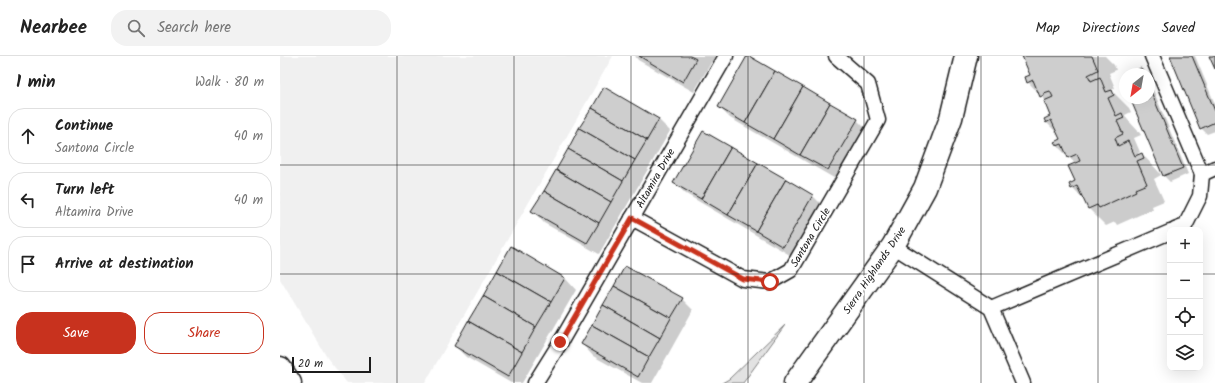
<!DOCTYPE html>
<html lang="en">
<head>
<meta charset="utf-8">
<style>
  body { margin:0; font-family:Kalam,sans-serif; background:#f2f2f2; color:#222 }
  .controls { position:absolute; right:12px; bottom:12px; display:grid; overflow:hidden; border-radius:8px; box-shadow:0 4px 16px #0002 }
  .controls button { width:36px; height:36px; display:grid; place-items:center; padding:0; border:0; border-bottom:1px solid #e0e0e0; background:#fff; color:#222; font:20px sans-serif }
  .compass { position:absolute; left:839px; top:12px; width:36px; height:36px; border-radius:50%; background:#fff; box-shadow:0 4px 16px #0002; rotate:211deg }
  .scale { position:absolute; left:12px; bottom:10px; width:79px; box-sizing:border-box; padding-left:4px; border:2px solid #1c1c1c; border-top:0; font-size:11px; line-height:14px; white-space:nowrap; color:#1c1c1c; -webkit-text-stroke:3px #fff; paint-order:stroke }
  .stop { position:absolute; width:12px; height:12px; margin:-9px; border:3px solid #c8321e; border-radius:50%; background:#fff }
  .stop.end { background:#c8321e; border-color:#fff; box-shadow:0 1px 4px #0008 }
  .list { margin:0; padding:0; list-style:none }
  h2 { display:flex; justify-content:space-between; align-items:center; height:52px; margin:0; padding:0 16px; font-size:17px }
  h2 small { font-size:13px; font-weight:400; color:#767676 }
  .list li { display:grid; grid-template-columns:26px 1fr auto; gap:12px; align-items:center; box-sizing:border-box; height:56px; margin:0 8px 8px; padding:0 8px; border:1px solid #e0e0e0; border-radius:16px }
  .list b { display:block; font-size:15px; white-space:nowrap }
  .list p { margin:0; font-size:13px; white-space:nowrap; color:#767676 }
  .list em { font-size:13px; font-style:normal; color:#767676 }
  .actions { display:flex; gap:8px; padding:12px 16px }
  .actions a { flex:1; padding:9px 0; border:1px solid #c8321e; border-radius:16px; text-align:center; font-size:14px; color:#c8321e }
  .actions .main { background:#c8321e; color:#fff }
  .icon { flex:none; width:22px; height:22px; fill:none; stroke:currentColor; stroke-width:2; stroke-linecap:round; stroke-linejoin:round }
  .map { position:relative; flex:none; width:935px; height:327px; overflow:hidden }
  header { display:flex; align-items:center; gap:24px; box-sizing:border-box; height:56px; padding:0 20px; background:#fff; border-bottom:1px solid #e0e0e0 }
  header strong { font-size:19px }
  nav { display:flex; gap:22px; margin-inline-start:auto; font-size:14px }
  .search { width:280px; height:36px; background:#f2f2f2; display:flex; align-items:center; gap:10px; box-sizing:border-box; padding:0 14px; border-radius:16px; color:#767676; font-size:15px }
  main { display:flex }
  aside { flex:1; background:#fff }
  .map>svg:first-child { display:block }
  .built { fill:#f0f0f0 }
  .green { fill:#e2e2e2; stroke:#7f7f7f }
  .shadow { fill:#0003 }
  .building { fill:#cecece; stroke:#1c1c1c }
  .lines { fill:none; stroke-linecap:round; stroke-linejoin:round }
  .lane-casing { stroke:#1c1c1c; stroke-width:17 }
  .secondary-casing { stroke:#1c1c1c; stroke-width:25 }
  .lane { stroke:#fff; stroke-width:14 }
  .secondary { stroke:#fff; stroke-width:22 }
  .route { stroke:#c8321e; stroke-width:5 }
  .grid { fill:none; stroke:#1c1c1c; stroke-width:1; stroke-opacity:0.55 }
  .labels { text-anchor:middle; stroke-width:4; stroke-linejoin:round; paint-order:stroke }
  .street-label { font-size:11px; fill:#1c1c1c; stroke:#fff }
</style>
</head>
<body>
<header>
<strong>Nearbee</strong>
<div class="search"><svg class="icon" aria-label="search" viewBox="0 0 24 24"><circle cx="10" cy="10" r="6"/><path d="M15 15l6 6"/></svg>Search here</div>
<nav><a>Map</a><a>Directions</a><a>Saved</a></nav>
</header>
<main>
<aside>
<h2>1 min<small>Walk · 80 m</small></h2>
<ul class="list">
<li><svg class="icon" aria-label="ahead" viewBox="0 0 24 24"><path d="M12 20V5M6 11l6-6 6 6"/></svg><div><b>Continue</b><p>Santona Circle</p></div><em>40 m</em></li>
<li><svg class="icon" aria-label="left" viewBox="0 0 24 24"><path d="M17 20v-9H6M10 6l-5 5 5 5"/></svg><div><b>Turn left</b><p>Altamira Drive</p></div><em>40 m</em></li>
<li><svg class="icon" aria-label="arrive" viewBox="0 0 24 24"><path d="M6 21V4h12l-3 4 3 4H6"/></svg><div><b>Arrive at destination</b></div></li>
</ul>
<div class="actions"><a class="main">Save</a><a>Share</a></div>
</aside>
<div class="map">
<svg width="935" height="327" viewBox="0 0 935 327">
  <rect width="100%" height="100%" fill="#fff"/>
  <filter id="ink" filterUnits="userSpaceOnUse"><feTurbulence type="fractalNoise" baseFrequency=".025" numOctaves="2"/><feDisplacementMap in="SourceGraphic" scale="8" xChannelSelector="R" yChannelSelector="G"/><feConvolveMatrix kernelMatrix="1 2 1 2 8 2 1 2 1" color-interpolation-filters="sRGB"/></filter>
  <g filter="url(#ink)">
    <polygon class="built" points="0,0 333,0 145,327 67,327 48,303 0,223"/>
    <polygon class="green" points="505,269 463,327 442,327 449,323"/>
    <g class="shadow">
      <polygon points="355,0 435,0 414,36 358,4"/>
      <polygon points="743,0 825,0 834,9 836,14 829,17 835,32 831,34 849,52 851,56 845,59 847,63 859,76 861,79 854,82 860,96 858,97 860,99 862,98 879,116 881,119 874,123 884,145 872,150 873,153 837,169 835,166 826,170 809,153 805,145 792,132 796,126 796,108 777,90 776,86 781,84 779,79 767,67 771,61 766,45 748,26 752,19"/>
      <polygon points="891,0 915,0 935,48 935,75 927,78 921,72"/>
      <polygon points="845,20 845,27 843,21"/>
      <polygon points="869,24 908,118 890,126 884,120 851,42 869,42"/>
      <polygon points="439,51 577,64 588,75 559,125 450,62"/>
      <polygon points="379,64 390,75 319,198 264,167 253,155"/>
      <polygon points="424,77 533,140 544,151 515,202 406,138 394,127"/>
      <polygon points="232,192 285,222 296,234 242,327 231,327 186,301 175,290"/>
      <polygon points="402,243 413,254 372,327 362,327 313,300 302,288"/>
    </g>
    <g class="building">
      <polygon points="359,0 410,0 416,3 403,26"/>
      <polygon points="467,0 469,0 495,15 465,67 438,51"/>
      <polygon points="742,0 812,0 818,14 808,19 811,25 820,21 826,36 832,34 834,39 828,42 836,60 842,57 844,62 837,65 843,78 835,82 838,90 848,85 855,100 862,97 864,102 857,105 867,128 855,133 856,135 819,152 817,149 808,153 797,130 791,133 789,128 795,125 788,110 800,105 797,98 788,102 782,88 777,90 774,86 780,83 771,64 766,67 764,63 770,60 764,45 773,41 770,35 764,37 764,39 760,41 753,24 747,27 745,21 750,19"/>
      <polygon points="890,0 912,0 935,55 935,66 920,73"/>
      <polygon points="929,0 935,0 935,13"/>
      <polygon points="861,12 864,18 847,18"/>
      <polygon points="495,15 523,31 493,83 465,67"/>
      <polygon points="324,31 379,63 367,84 312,52"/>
      <polygon points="523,31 550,47 520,99 493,83"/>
      <polygon points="869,31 903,112 883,120 850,42 869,42"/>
      <polygon points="550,47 578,63 548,114 520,99"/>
      <polygon points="312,52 367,84 355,104 299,72"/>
      <polygon points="299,72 355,104 343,125 288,93"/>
      <polygon points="423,75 451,91 421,143 393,127"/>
      <polygon points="451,91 478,107 448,159 421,143"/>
      <polygon points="288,93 343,125 331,146 276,114"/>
      <polygon points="478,107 506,123 476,175 448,159"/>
      <polygon points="276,114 331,146 319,167 264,135"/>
      <polygon points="506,123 533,139 503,191 476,175"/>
      <polygon points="264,135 319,167 307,187 251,155"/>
      <polygon points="231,190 285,222 271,246 217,215"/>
      <polygon points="345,210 403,242 391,262 334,230"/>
      <polygon points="217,215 271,246 256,271 203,240"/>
      <polygon points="334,230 391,262 380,282 323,249"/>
      <polygon points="203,240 256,271 242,296 188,265"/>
      <polygon points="323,249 380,282 369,301 312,269"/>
      <polygon points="188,265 242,296 228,321 174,290"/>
      <polygon points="312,269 369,301 358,321 301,288"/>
    </g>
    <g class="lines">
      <g class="lane-casing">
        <g id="lane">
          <polyline points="872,0 922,118 920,140 905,170 895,174"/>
          <polyline points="922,118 935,112"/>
          <polyline points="352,162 463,223 490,226 511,214 598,64 588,28 556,0"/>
          <polyline points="613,190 711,252 743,327"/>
          <polyline points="711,252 890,176"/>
          <polyline points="255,327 280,287 446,0"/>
        </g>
      </g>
      <g class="secondary-casing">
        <g id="secondary">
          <polyline points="0,312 10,327"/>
          <polyline points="515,327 613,190 645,132 671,62 686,0"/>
        </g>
      </g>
      <use href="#lane" class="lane"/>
      <use href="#secondary" class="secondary"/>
    </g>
  </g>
  <g class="lines" filter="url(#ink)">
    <polyline class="route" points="280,286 352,162 463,223 490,226"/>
  </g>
  <path class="grid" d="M117 0V327M234 0V327M351 0V327M468 0V327M584 0V327M701 0V327M818 0V327M0 109H935M0 218H890M920 218H935"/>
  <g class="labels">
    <g class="street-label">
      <text transform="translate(375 122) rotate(-60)" y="4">Altamira Drive</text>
      <text transform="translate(530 181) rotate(-59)" y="4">Santona Circle</text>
      <text transform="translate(594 214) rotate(-56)" y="4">Sierra Highlands Drive</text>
    </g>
  </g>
</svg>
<div class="controls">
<button>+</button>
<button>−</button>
<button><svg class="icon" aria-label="locate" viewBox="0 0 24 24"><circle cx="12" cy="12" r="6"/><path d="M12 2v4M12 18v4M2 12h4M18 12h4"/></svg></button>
<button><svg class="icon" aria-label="layers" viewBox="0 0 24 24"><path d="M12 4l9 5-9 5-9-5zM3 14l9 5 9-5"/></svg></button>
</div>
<svg class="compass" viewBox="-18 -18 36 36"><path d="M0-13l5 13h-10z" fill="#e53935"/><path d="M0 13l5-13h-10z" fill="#767676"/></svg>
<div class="scale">20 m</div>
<div class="stop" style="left:490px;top:226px"></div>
<div class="stop end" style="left:280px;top:286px"></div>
</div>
</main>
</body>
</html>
